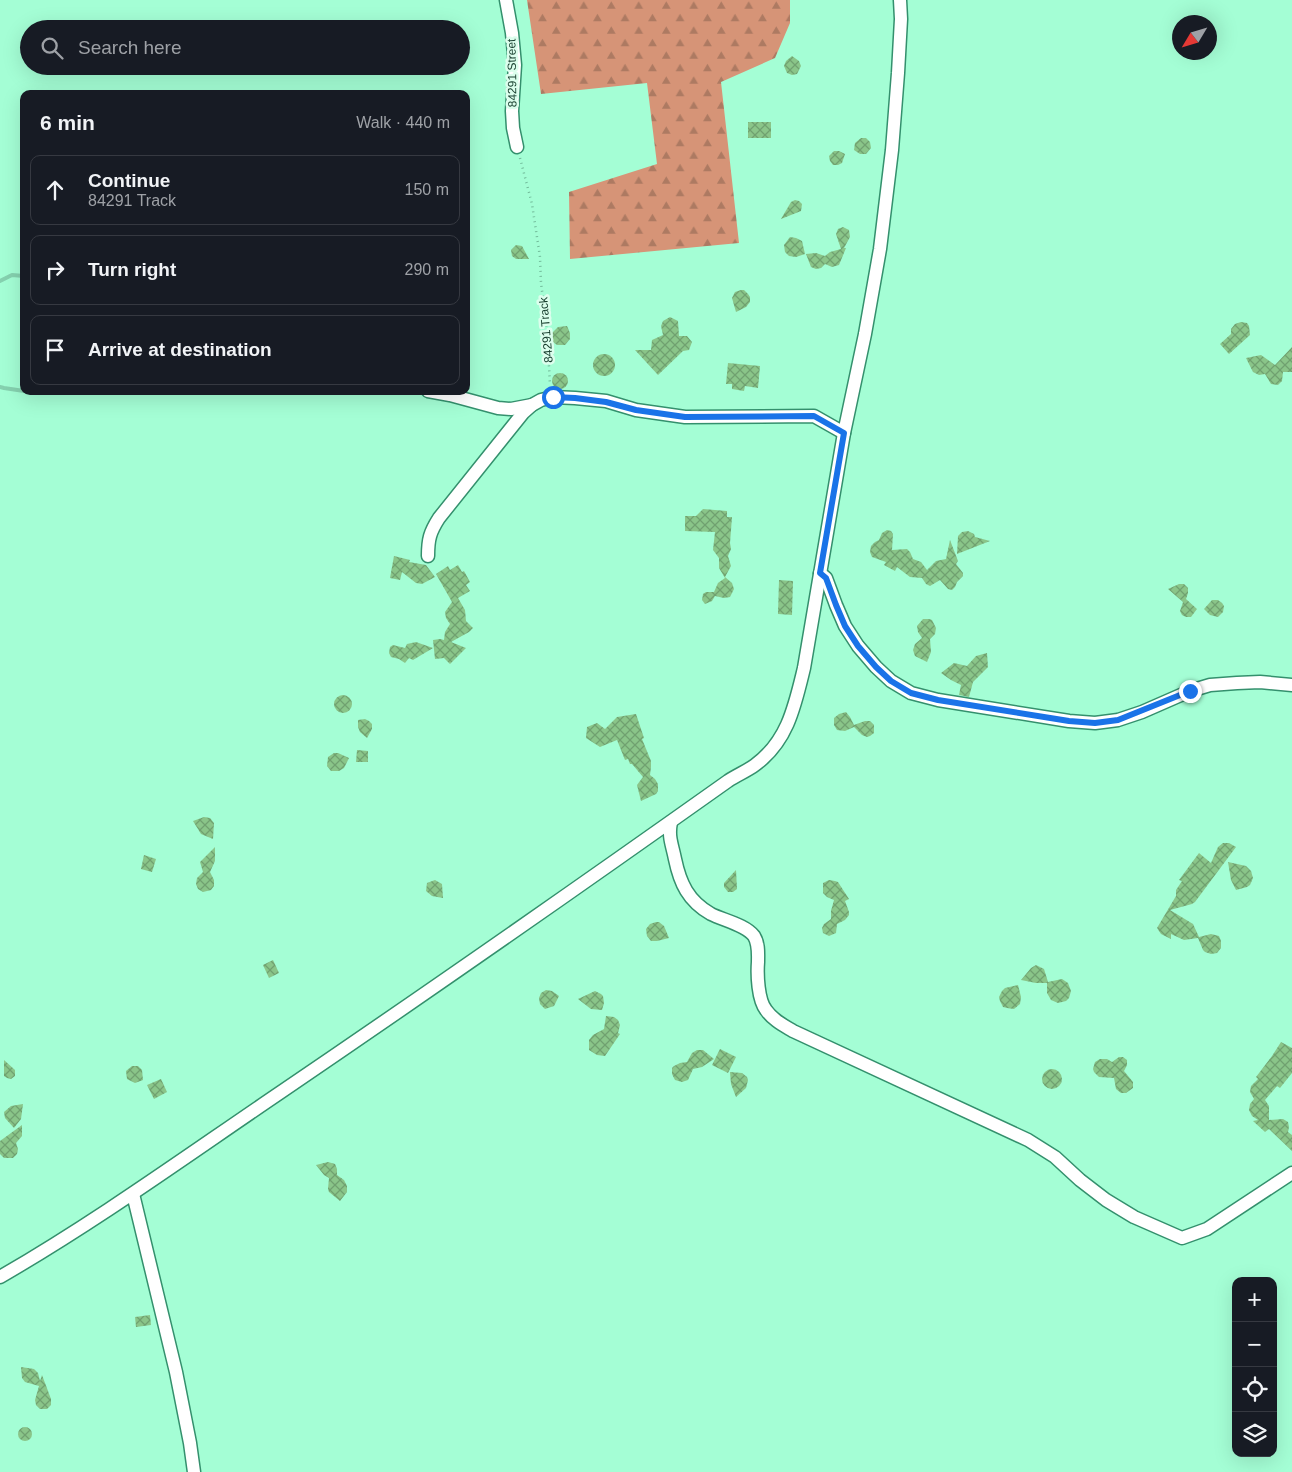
<!DOCTYPE html>
<html lang="en">
<head>
<meta charset="utf-8">
<style>
  body { margin:0; font-family:Arial,sans-serif; background:#20242c; color:#f1f3f6 }
  .controls { position:absolute; right:15px; bottom:15px; display:grid; overflow:hidden; border-radius:10px; box-shadow:0 5px 20px #0002 }
  .controls button { width:45px; height:45px; display:grid; place-items:center; padding:0; border:0; border-bottom:1px solid #363941; background:#171b24; color:#f1f3f6; font:25px sans-serif }
  .compass { position:absolute; left:1172px; top:15px; width:45px; height:45px; border-radius:50%; background:#171b24; box-shadow:0 5px 20px #0002; rotate:232deg }
  .stop { position:absolute; width:15px; height:15px; margin:-11px; border:4px solid #1a73e8; border-radius:50%; background:#fff }
  .stop.end { background:#1a73e8; border-color:#fff; box-shadow:0 1px 5px #0008 }
  .list { margin:0; padding:0; list-style:none }
  h2 { display:flex; justify-content:space-between; align-items:center; height:65px; margin:0; padding:0 20px; font-size:21px }
  h2 small { font-size:16px; font-weight:400; color:#9ea1a6 }
  .list li { display:grid; grid-template-columns:32px 1fr auto; gap:15px; align-items:center; box-sizing:border-box; height:70px; margin:0 10px 10px; padding:0 10px; border:1px solid #363941; border-radius:10px }
  .list b { display:block; font-size:19px; white-space:nowrap }
  .list p { margin:0; font-size:16px; white-space:nowrap; color:#9ea1a6 }
  .list em { font-size:16px; font-style:normal; color:#9ea1a6 }
  .icon { flex:none; width:28px; height:28px; fill:none; stroke:currentColor; stroke-width:2; stroke-linecap:round; stroke-linejoin:round }
  .map { position:relative; flex:none; width:1292px; height:1472px; overflow:hidden }
  .search { position:absolute; background:#171b24; box-shadow:0 5px 20px #0002; left:20px; top:20px; width:450px; height:55px; display:flex; align-items:center; gap:12px; box-sizing:border-box; padding:0 18px; border-radius:28px; color:#9ea1a6; font-size:19px }
  .panel { position:absolute; background:#171b24; box-shadow:0 5px 20px #0002; left:20px; top:90px; width:450px; height:305px; border-radius:10px }
  .map>svg:first-child { display:block }
  .forest { fill:url(#forest-firs) }
  .lines { fill:none; stroke-linecap:round; stroke-linejoin:round }
  .stream { stroke:#85d1af; stroke-width:4 }
  .building { fill:url(#building-cross-hatch) }
  .minor-casing { stroke:#34906d; stroke-width:15 }
  .path { stroke:#74bd9c; stroke-width:2.5; stroke-dasharray:1 4; stroke-linecap:butt }
  .minor { stroke:#fff; stroke-width:12 }
  .route { stroke:#1a73e8; stroke-width:6 }
  .labels { text-anchor:middle; stroke-width:5; stroke-linejoin:round; paint-order:stroke }
  .street-label { font-size:12px; fill:#173d2d; stroke:#dcfeed }
</style>
</head>
<body>
<div class="map">
<svg width="1292" height="1472" viewBox="0 0 1292 1472">
  <defs>
    <pattern id="forest-firs" width="22" height="20" patternUnits="userSpaceOnUse" patternTransform="scale(1.25)"><rect width="22" height="20" fill="#d69477"/><path d="M5 1l3.5 6h-7zM16 11l3.5 6h-7z" fill="#ad7a62"/></pattern>
    <pattern id="building-cross-hatch" width="8" height="8" patternUnits="userSpaceOnUse" patternTransform="scale(1.25)"><rect width="8" height="8" fill="#8ac589"/><path d="M0 0l8 8M0 8l8-8" fill="none" stroke="#70a170"/></pattern>
  </defs>
  <rect width="100%" height="100%" fill="#a4fed5"/>
  <polygon class="forest" points="527,0 790,0 790,23 775,58 721,82 739,243 570,259 569,192 657,164 647,83 541,94"/>
  <g class="lines">
    <g class="stream">
      <polyline points="0,281 12,275 24,276"/>
      <polyline points="0,387 4,388 24,391"/>
      <polyline points="26,391 67,392"/>
    </g>
  </g>
  <g class="building">
    <polygon points="792,56 799,61 801,66 797,74 792,75 787,73 784,66 786,61"/>
    <rect x="748" y="122" width="23" height="16"/>
    <polygon points="861,138 866,138 870,142 871,148 866,154 860,154 854,150 855,143"/>
    <polygon points="834,151 839,151 845,154 842,163 838,165 833,165 830,161 829,156"/>
    <polygon points="795,200 799,201 802,204 801,211 781,219 791,202"/>
    <polygon points="843,227 849,230 850,237 844,248 846,248 839,265 832,267 825,264 821,268 816,269 811,267 806,254 816,253 825,256 830,252 841,249 836,234 838,229"/>
    <polygon points="790,237 796,238 802,241 805,254 796,257 789,256 785,252 784,245"/>
    <polygon points="516,245 522,246 529,259 516,259 512,256 511,250"/>
    <polygon points="741,290 744,290 748,294 750,297 750,302 746,307 736,312 732,298 735,292"/>
    <polygon points="670,317 678,321 679,336 687,336 692,342 689,350 683,351 658,375 635,350 651,350 652,340 663,335 661,326 663,321"/>
    <polygon points="1241,322 1247,323 1249,326 1250,335 1229,354 1220,344 1231,334 1231,329 1235,324"/>
    <polygon points="567,326 570,333 570,339 565,345 557,345 553,342 552,333 558,327"/>
    <polygon points="1292,347 1292,372 1283,372 1282,381 1278,385 1271,384 1265,374 1259,375 1253,372 1246,358 1261,355 1275,365"/>
    <circle cx="604" cy="365" r="11"/>
    <polygon points="728,363 760,366 758,388 745,386 744,391 732,389 732,384 726,384"/>
    <circle cx="560" cy="381" r="8"/>
    <polygon points="703,509 727,511 727,517 732,517 730,543 731,549 728,556 731,566 725,577 732,583 734,589 730,597 724,598 715,596 712,601 705,604 702,600 703,594 706,592 714,592 718,583 725,578 719,568 719,558 713,550 715,532 685,531 685,516 696,516"/>
    <polygon points="887,530 891,531 893,534 892,550 907,549 910,552 913,559 921,562 927,570 936,561 946,559 950,540 958,561 956,564 963,573 963,576 957,582 955,587 952,590 948,589 940,580 930,586 926,584 922,578 910,577 897,567 895,571 884,565 886,562 872,557 870,552 871,546 875,542 879,540 882,533"/>
    <polygon points="968,531 974,534 975,537 990,541 957,554 958,536 962,532"/>
    <polygon points="394,556 410,560 409,562 426,565 435,577 422,584 416,583 402,572 400,580 390,578"/>
    <polygon points="458,565 462,572 464,571 470,582 466,585 470,591 458,598 465,610 466,621 473,628 469,632 451,642 466,648 450,664 444,658 435,659 433,640 440,639 444,640 445,632 450,624 446,618 445,612 452,602 436,574 448,566 450,570"/>
    <polygon points="779,580 793,581 792,615 778,614"/>
    <polygon points="1179,584 1184,584 1188,588 1188,593 1186,599 1197,609 1191,617 1186,617 1182,615 1180,611 1183,602 1168,589"/>
    <polygon points="1212,600 1218,600 1222,603 1224,606 1223,612 1218,617 1210,615 1204,609"/>
    <polygon points="923,619 929,619 932,620 936,628 935,634 930,639 931,652 927,662 915,656 913,650 915,644 922,638 918,632 917,626"/>
    <polygon points="416,642 433,648 413,660 409,658 405,663 399,659 391,657 389,653 390,647 393,645 405,648 407,644"/>
    <polygon points="987,653 988,667 973,682 969,697 959,695 961,685 951,680 941,673 954,663 967,666 976,656"/>
    <circle cx="343" cy="704" r="9"/>
    <polygon points="846,712 850,717 854,725 865,721 870,721 874,725 874,733 870,736 867,737 862,735 854,727 845,731 837,730 834,725 834,718 839,714"/>
    <polygon points="636,714 644,738 642,739 651,761 651,767 650,775 655,779 658,784 658,791 656,794 641,801 637,785 643,777 632,764 630,764 628,759 625,760 617,740 600,747 586,738 587,727 597,723 605,729 617,717"/>
    <polygon points="365,719 369,721 372,724 372,729 367,738 360,732 358,727 358,720"/>
    <polygon points="357,750 368,751 368,762 356,762"/>
    <polygon points="334,753 338,753 349,758 344,768 339,771 331,771 327,766 328,757"/>
    <polygon points="204,817 210,818 214,823 213,839 201,834 193,821"/>
    <polygon points="1223,843 1229,843 1236,847 1195,902 1192,904 1170,910 1193,924 1199,937 1211,934 1219,936 1221,941 1221,948 1217,953 1211,954 1205,952 1203,950 1198,938 1184,940 1171,934 1171,939 1161,934 1157,928 1176,896 1176,890 1182,881 1179,880 1199,853 1211,863 1218,847"/>
    <polygon points="215,847 215,861 210,872 214,880 214,886 211,890 203,892 198,889 196,884 197,878 203,872 200,862"/>
    <polygon points="144,855 156,859 152,872 141,869"/>
    <polygon points="1228,862 1246,866 1251,871 1253,878 1250,885 1247,887 1236,890 1231,880"/>
    <polygon points="736,870 737,889 733,892 728,892 724,887 724,883"/>
    <polygon points="435,880 442,884 443,898 432,896 426,891 427,883"/>
    <polygon points="829,880 835,881 838,882 849,899 845,901 849,912 849,915 845,920 837,924 836,933 829,936 823,933 822,928 824,924 831,919 831,911 834,900 827,897 823,893 823,883"/>
    <polygon points="656,922 659,922 664,926 669,938 657,941 651,941 647,936 646,929 650,924"/>
    <polygon points="273,960 279,973 269,978 263,965"/>
    <polygon points="1036,965 1044,969 1048,982 1062,979 1068,983 1071,991 1069,998 1066,1001 1058,1003 1051,1000 1047,993 1047,983 1036,983 1021,980 1031,968"/>
    <polygon points="1018,985 1021,997 1020,1004 1014,1009 1007,1008 1003,1007 1000,1001 999,997 1002,991 1005,988"/>
    <polygon points="546,990 552,991 559,996 554,1006 545,1009 540,1004 539,998 541,993"/>
    <polygon points="595,991 601,994 603,996 604,1003 602,1010 591,1009 578,999"/>
    <polygon points="606,1016 614,1017 618,1020 620,1025 618,1033 620,1034 605,1056 597,1055 589,1050 589,1040 593,1035 604,1029"/>
    <polygon points="1281,1042 1292,1048 1292,1073 1280,1088 1277,1086 1265,1100 1269,1106 1269,1120 1283,1119 1288,1122 1289,1127 1288,1132 1292,1135 1292,1151 1269,1129 1265,1132 1253,1121 1258,1120 1252,1116 1249,1110 1250,1104 1254,1099 1250,1092 1251,1086 1258,1079 1256,1077 1272,1056"/>
    <polygon points="720,1049 736,1057 728,1073 712,1065"/>
    <polygon points="697,1050 703,1050 714,1059 702,1067 693,1069 688,1080 682,1082 675,1080 672,1074 672,1068 674,1066 680,1063 687,1062 692,1053"/>
    <polygon points="1119,1057 1123,1057 1127,1060 1127,1065 1124,1071 1133,1082 1133,1088 1126,1093 1121,1093 1116,1089 1114,1078 1099,1077 1094,1072 1093,1069 1095,1062 1100,1059 1107,1059 1112,1062"/>
    <polygon points="4,1060 15,1070 15,1076 11,1079 7,1078 4,1076"/>
    <polygon points="132,1066 138,1066 142,1070 143,1080 135,1083 127,1079 126,1071"/>
    <circle cx="1052" cy="1079" r="10"/>
    <polygon points="730,1072 742,1073 747,1077 748,1080 746,1088 736,1097 731,1084"/>
    <polygon points="161,1079 167,1092 154,1099 147,1085"/>
    <polygon points="23,1104 21,1119 14,1128 5,1118 4,1112 11,1106"/>
    <polygon points="22,1125 22,1136 16,1143 18,1149 17,1154 13,1158 4,1158 0,1154 0,1141"/>
    <polygon points="328,1162 335,1164 337,1169 337,1175 344,1180 347,1186 347,1192 340,1201 329,1192 328,1189 329,1178 324,1175 316,1165"/>
    <polygon points="150,1315 151,1325 136,1327 135,1317"/>
    <polygon points="21,1367 34,1369 38,1373 40,1381 42,1375 51,1399 51,1405 47,1409 40,1409 36,1405 35,1400 39,1386 25,1382 22,1378"/>
    <circle cx="25" cy="1434" r="7"/>
  </g>
  <g class="lines">
    <g class="minor-casing">
      <g id="minor">
        <polyline points="506,0 512,33 515,65 512,111 513,128 517,147"/>
        <polyline points="428,391 450,395 498,408 511,409 532,405"/>
        <path d="M428 556C428 539 430 532 439 518L523 413 532 405 541 400 553 397 575 398 606 401 636 410 685 417 814 416 844 433"/>
        <polyline points="820,573 826,578 836,605 845,626 858,646 876,667 891,681 911,693 938,700 1069,721 1095,723 1118,720 1142,712 1190,691 1210,685 1237,683 1260,682 1292,685"/>
        <path d="M671 822C668 837 672 844 675 859 680 883 688 901 711 914 723 920 746 925 754 936 759 944 758 954 758 962 757 975 758 1000 766 1010 773 1020 783 1025 793 1031L1028 1140 1055 1157 1080 1180 1106 1200 1134 1217 1182 1238 1207 1229 1292 1173"/>
        <polyline points="133,1194 176,1372 190,1443 194,1472"/>
        <path d="M0 1277C97 1221 188 1155 281 1092 431 990 580 886 728 781 737 775 747 771 755 765 788 741 795 705 804 668L844 433 865 334 880 249 892 150 898 73 901 19 900 0"/>
      </g>
    </g>
    <polyline class="path" points="520,158 532,204 540,257 541,283 547,329 550,385"/>
    <use href="#minor" class="minor"/>
  </g>
  <g class="lines">
    <polyline class="route" points="553,397 575,398 606,402 636,410 685,417 814,416 844,433 820,573 826,578 836,605 845,626 858,646 876,667 891,681 911,693 938,700 1069,721 1095,723 1118,720 1190,691"/>
  </g>
  <g class="labels">
    <g class="street-label">
      <text transform="translate(512 73) rotate(-91)" y="4">84291 Street</text>
      <text transform="translate(546 330) rotate(-95)" y="4">84291 Track</text>
    </g>
  </g>
</svg>
<div class="controls">
<button>+</button>
<button>−</button>
<button><svg class="icon" aria-label="locate" viewBox="0 0 24 24"><circle cx="12" cy="12" r="6"/><path d="M12 2v4M12 18v4M2 12h4M18 12h4"/></svg></button>
<button><svg class="icon" aria-label="layers" viewBox="0 0 24 24"><path d="M12 4l9 5-9 5-9-5zM3 14l9 5 9-5"/></svg></button>
</div>
<svg class="compass" viewBox="-18 -18 36 36"><path d="M0-13l5 13h-10z" fill="#e53935"/><path d="M0 13l5-13h-10z" fill="#9ea1a6"/></svg>
<div class="stop" style="left:553px;top:397px"></div>
<div class="stop end" style="left:1190px;top:691px"></div>
<div class="search"><svg class="icon" aria-label="search" viewBox="0 0 24 24"><circle cx="10" cy="10" r="6"/><path d="M15 15l6 6"/></svg>Search here</div>
<section class="panel">
<h2>6 min<small>Walk · 440 m</small></h2>
<ul class="list">
<li><svg class="icon" aria-label="ahead" viewBox="0 0 24 24"><path d="M12 20V5M6 11l6-6 6 6"/></svg><div><b>Continue</b><p>84291 Track</p></div><em>150 m</em></li>
<li><svg class="icon" aria-label="right" viewBox="0 0 24 24"><path d="M7 20v-9h11M14 6l5 5-5 5"/></svg><div><b>Turn right</b></div><em>290 m</em></li>
<li><svg class="icon" aria-label="arrive" viewBox="0 0 24 24"><path d="M6 21V4h12l-3 4 3 4H6"/></svg><div><b>Arrive at destination</b></div></li>
</ul>
</section>
</div>
</body>
</html>
